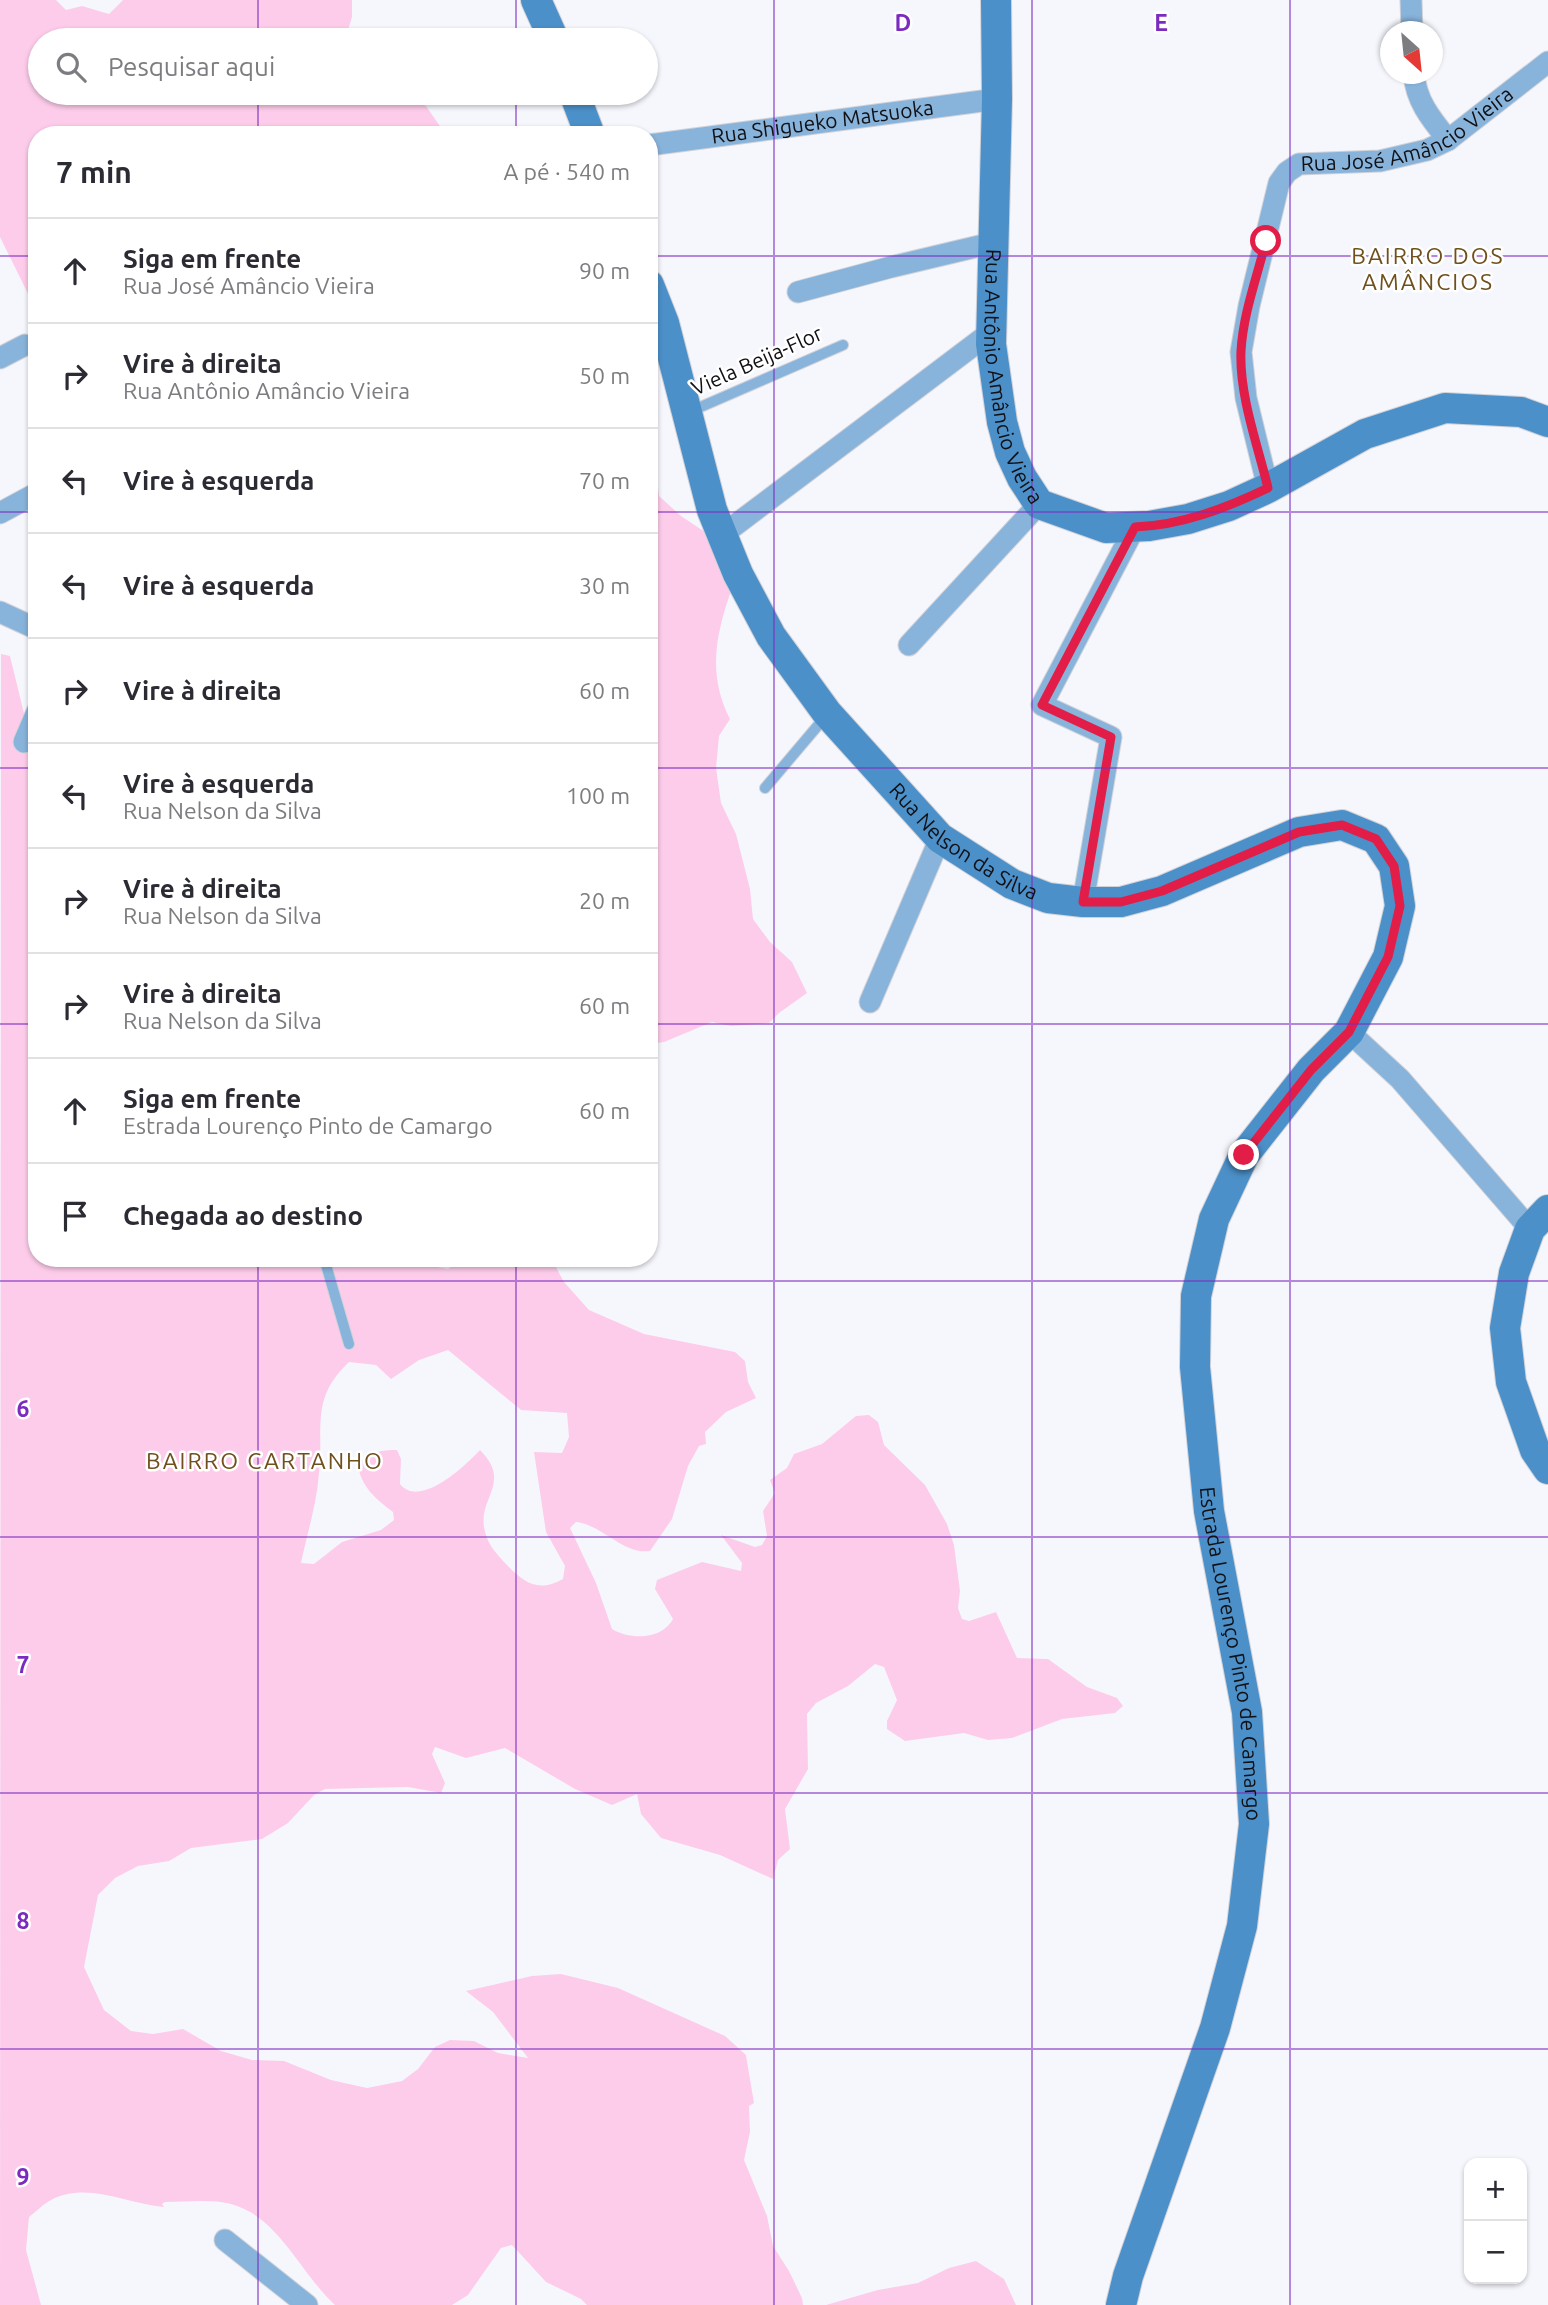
<!DOCTYPE html>
<html lang="pt">
<head>
<meta charset="utf-8">
<style>
  body { margin:0; font-family:Ubuntu,sans-serif; background:#f2f2f3; color:#2b2b33 }
  .controls { position:absolute; right:21px; bottom:21px; display:grid; overflow:hidden; border-radius:14px; box-shadow:0 2px 5px #0004 }
  .controls button { width:63px; height:63px; display:grid; place-items:center; padding:0; border:0; border-bottom:2px solid #e1e1e2; background:#fff; color:#2b2b33; font:35px sans-serif }
  .compass { position:absolute; left:1380px; top:21px; width:63px; height:63px; border-radius:50%; background:#fff; box-shadow:0 2px 5px #0004; rotate:153deg }
  .stop { position:absolute; width:21px; height:21px; margin:-16px; border:5px solid #e11d48; border-radius:50%; background:#fff }
  .stop.end { background:#e11d48; border-color:#fff; box-shadow:0 2px 7px #0008 }
  .list { margin:0; padding:0; list-style:none }
  h2 { display:flex; justify-content:space-between; align-items:center; height:91px; margin:0; padding:0 28px; font-size:30px }
  h2 small { font-size:23px; font-weight:400; color:#7c7c81 }
  .list li { display:grid; grid-template-columns:46px 1fr auto; gap:21px; align-items:center; box-sizing:border-box; height:105px; padding:0 28px; border-top:2px solid #e1e1e2 }
  .list b { display:block; font-size:26px; white-space:nowrap }
  .list p { margin:0; font-size:23px; white-space:nowrap; color:#7c7c81 }
  .list em { font-size:23px; font-style:normal; color:#7c7c81 }
  .icon { flex:none; width:38px; height:38px; fill:none; stroke:currentColor; stroke-width:2; stroke-linecap:round; stroke-linejoin:round }
  .map { position:relative; flex:none; width:1548px; height:2305px; overflow:hidden }
  .search { position:absolute; background:#fff; box-shadow:0 2px 5px #0004; left:28px; top:28px; width:630px; height:77px; display:flex; align-items:center; gap:18px; box-sizing:border-box; padding:0 24px; border-radius:38px; color:#7c7c81; font-size:26px }
  .panel { position:absolute; background:#fff; box-shadow:0 2px 5px #0004; left:28px; top:126px; width:630px; height:1141px; border-radius:28px }
  .map>svg:first-child { display:block }
  .green { fill:#fdccea; fill-rule:evenodd }
  .lines { fill:none; stroke-linecap:round; stroke-linejoin:round }
  .lane-casing { stroke:#d1d2d8; stroke-width:12 }
  .street-casing { stroke:#d1d2d8; stroke-width:23 }
  .secondary-casing { stroke:#d1d2d8; stroke-width:32 }
  .lane { stroke:#88b3da; stroke-width:10 }
  .street { stroke:#88b3da; stroke-width:21 }
  .secondary { stroke:#4c90c9; stroke-width:30 }
  .route { stroke:#e11d48; stroke-width:9 }
  .grid { fill:none; stroke:#7b2cbf; stroke-width:2; stroke-opacity:0.55 }
  .labels { text-anchor:middle; stroke-width:5; stroke-linejoin:round; paint-order:stroke }
  .street-label { font-size:21px; fill:#101015; stroke:#fff }
  .neighbourhood-label { font-size:23px; letter-spacing:2px; fill:#6f4f1b; stroke:#fff }
  .grid-label { font-size:23px; text-anchor:middle; font-weight:bold; fill:#7b2cbf; stroke:#fff; stroke-width:5; stroke-linejoin:round; paint-order:stroke }
</style>
</head>
<body>
<div class="map">
<svg width="1548" height="2305" viewBox="0 0 1548 2305">
  <rect width="100%" height="100%" fill="#f6f7fd"/>
  <g class="green">
    <polygon points="0,0 56,0 66,10 82,6 109,14 123,0 352,0 352,17 345,40 40,40 40,93 362,93 378,101 380,93 402,93 426,106 446,135 37,135 37,312 0,237"/>
    <path d="M649 452 656 466 659 496 681 516 708 534 733 585C717 631 706 672 730 719L719 736 716 768 721 803 736 834 750 889 753 919 770 942 792 962 807 993 779 1013 769 1023 731 1026 712 1022 664 1042 649 1044Z"/>
    <path d="M1 654 10 656 29 734 37 742V1258H436L437 1267 448 1269 463 1258H551L564 1282 589 1310 644 1334 735 1352 745 1361 748 1382 756 1398 726 1412 705 1432 706 1444 699 1446 688 1466 672 1519 650 1551C623 1555 603 1525 576 1522L570 1528 596 1583 612 1629C630 1640 662 1640 673 1619L655 1589 657 1580 702 1562 741 1571 742 1563 721 1535 755 1547 762 1545 767 1536 763 1511 775 1493 770 1480 787 1468 794 1454 822 1444 856 1416 869 1415 878 1422 884 1445 925 1485 947 1524 954 1545 960 1591 958 1608 962 1619 969 1621 996 1612 1017 1658 1048 1659 1087 1687 1117 1698 1123 1706 1115 1713 1062 1719 1012 1738 988 1740 964 1733 905 1741 887 1729V1721L897 1700 884 1667 875 1664 848 1686 816 1703 807 1714 808 1769 785 1809 790 1849 778 1860 773 1879 720 1855 661 1838 641 1814 637 1794 612 1805 575 1789 505 1748 466 1758 435 1747 432 1754 445 1783 441 1793 408 1787 325 1789 314 1795 288 1823 262 1839 191 1848 169 1861 138 1866 115 1878 98 1895 84 1967 104 2010 131 2031 153 2034 183 2029 221 2051 252 2060 284 2061 331 2080 367 2088 402 2081 418 2069 435 2047 450 2040 474 2041 498 2053 528 2058 493 2012 466 1991 532 1976 561 1974 618 1988 725 2036 746 2055 754 2103 749 2106 750 2132 744 2160 767 2216 773 2246 789 2271 802 2298 803 2305H587L581 2299 546 2282 512 2245 501 2248 468 2295 452 2305H335C300 2273 279 2217 231 2204 211 2199 186 2202 165 2202L162 2204 164 2207C127 2204 87 2181 51 2200 43 2204 36 2212 29 2217L26 2250 41 2305H0ZM448 1350 521 1410 567 1413 569 1437 562 1453 534 1452 546 1532 565 1566 563 1579C538 1593 524 1583 506 1564 495 1552 487 1544 484 1527 479 1497 512 1482 480 1450 465 1466 420 1509 400 1484L401 1459 397 1450C381 1450 369 1452 358 1465 361 1487 376 1499 393 1512L394 1520 381 1530 342 1542 314 1564 301 1563C307 1534 317 1503 319 1473 324 1426 310 1399 349 1362L376 1365 391 1379 419 1360Z"/>
    <polygon points="976,2261 1004,2279 1016,2305 826,2305 878,2290 918,2283 949,2268"/>
  </g>
  <g class="lines">
    <g class="lane-casing">
      <g id="lane">
        <polyline points="689,412 843,345"/>
        <polyline points="765,788 826,716"/>
        <polyline points="324,1258 349,1344"/>
      </g>
    </g>
    <g class="street-casing">
      <g id="street">
        <polyline points="1411,0 1412,32"/>
        <path d="M1414 74C1416 101 1431 119 1448 140"/>
        <path id="s1" d="M649 145 997 99"/>
        <polyline points="798,292 891,267 992,243"/>
        <polyline points="0,358 25,345"/>
        <path id="s2" d="M1268 488 1246 398 1241 352 1249 306 1279 183 1287 172 1299 164 1380 161 1427 150 1448 140 1548 62"/>
        <polyline points="0,513 37,493"/>
        <polyline points="722,535 991,332"/>
        <polyline points="0,612 37,629"/>
        <polyline points="909,645 1039,504"/>
        <polyline points="24,742 37,712"/>
        <polyline points="1083,902 1111,737 1042,705 1135,527"/>
        <polyline points="870,1002 940,838"/>
        <polyline points="1349,1032 1400,1079 1530,1229"/>
        <polyline points="225,2240 307,2305"/>
      </g>
    </g>
    <g class="secondary-casing">
      <g id="secondary">
        <polyline points="536,0 554,40"/>
        <path id="s3" d="M996 0 997 99 991 344 1002 422 1010 452 1022 478 1039 504 1106 528 1149 526 1188 519 1229 506 1268 488 1365 434 1445 408 1521 412 1548 422"/>
        <polyline points="574,93 590,135"/>
        <path id="s4" d="M649 285 664 323 712 510 738 574 771 636 827 713 940 838 1012 884 1048 898 1083 902H1121L1162 891 1299 832 1342 825 1376 839 1394 866 1400 906 1388 957 1349 1032 1311 1070 1244 1155 1214 1219 1196 1296 1195 1367 1209 1511 1247 1712 1254 1824 1242 1926 1215 2028 1128 2276 1121 2305"/>
        <polyline points="1548,1210 1530,1229 1514,1273 1505,1328 1511,1382 1535,1450 1548,1469"/>
      </g>
    </g>
    <use href="#lane" class="lane"/>
    <use href="#street" class="street"/>
    <use href="#secondary" class="secondary"/>
  </g>
  <g class="lines">
    <path class="route" d="M1244 1155 1311 1070 1349 1032 1388 957 1400 906 1394 866 1376 839 1342 825 1299 832 1162 891 1121 902H1083L1111 737 1042 705 1135 527C1183 525 1226 508 1268 488 1258 446 1239 395 1241 351 1243 314 1257 277 1266 241"/>
  </g>
  <path class="grid" d="M258 0V40M516 0V40M774 0V2305M1032 0V2305M1290 0V2305M258 93V135M516 93V135M0 256H37M649 256H1548M0 512H37M649 512H1548M0 768H37M649 768H1548M0 1024H37M649 1024H1548M258 1258V2305M516 1258V2305M0 1281H1548M0 1537H1548M0 1793H1548M0 2049H1548"/>
  <g class="labels">
    <g class="street-label">
      <text dy="7" stroke="none"><textPath href="#s1" startOffset="175">Rua Shigueko Matsuoka</textPath></text>
      <text dy="7" stroke="none"><textPath href="#s2" startOffset="457">Rua José Amâncio Vieira</textPath></text>
      <text transform="translate(757 361) rotate(-24)" y="7">Viela Beija-Flor</text>
      <text dy="7" stroke="none"><textPath href="#s3" startOffset="380">Rua Antônio Amâncio Vieira</textPath></text>
      <text dy="7" stroke="none"><textPath href="#s4" startOffset="658">Rua Nelson da Silva</textPath></text>
      <text dy="7" stroke="none"><textPath href="#s4" startOffset="1988">Estrada Lourenço Pinto de Camargo</textPath></text>
    </g>
    <g class="neighbourhood-label">
      <text x="1428" y="264">BAIRRO DOS<tspan x="1428" dy="26">AMÂNCIOS</tspan></text>
      <text x="265" y="1469">BAIRRO CARTANHO</text>
    </g>
  </g>
  <g class="grid-label">
    <text x="903" y="31">D</text>
    <text x="1161" y="31">E</text>
    <text x="23" y="1417">6</text>
    <text x="23" y="1673">7</text>
    <text x="23" y="1929">8</text>
    <text x="23" y="2185">9</text>
  </g>
</svg>
<div class="controls">
<button>+</button>
<button>−</button>
</div>
<svg class="compass" viewBox="-18 -18 36 36"><path d="M0-13l5 13h-10z" fill="#e53935"/><path d="M0 13l5-13h-10z" fill="#7c7c81"/></svg>
<div class="stop" style="left:1266px;top:241px"></div>
<div class="stop end" style="left:1244px;top:1155px"></div>
<div class="search"><svg class="icon" aria-label="search" viewBox="0 0 24 24"><circle cx="10" cy="10" r="6"/><path d="M15 15l6 6"/></svg>Pesquisar aqui</div>
<section class="panel">
<h2>7 min<small>A pé · 540 m</small></h2>
<ul class="list">
<li><svg class="icon" aria-label="ahead" viewBox="0 0 24 24"><path d="M12 20V5M6 11l6-6 6 6"/></svg><div><b>Siga em frente</b><p>Rua José Amâncio Vieira</p></div><em>90 m</em></li>
<li><svg class="icon" aria-label="right" viewBox="0 0 24 24"><path d="M7 20v-9h11M14 6l5 5-5 5"/></svg><div><b>Vire à direita</b><p>Rua Antônio Amâncio Vieira</p></div><em>50 m</em></li>
<li><svg class="icon" aria-label="left" viewBox="0 0 24 24"><path d="M17 20v-9H6M10 6l-5 5 5 5"/></svg><div><b>Vire à esquerda</b></div><em>70 m</em></li>
<li><svg class="icon" aria-label="left" viewBox="0 0 24 24"><path d="M17 20v-9H6M10 6l-5 5 5 5"/></svg><div><b>Vire à esquerda</b></div><em>30 m</em></li>
<li><svg class="icon" aria-label="right" viewBox="0 0 24 24"><path d="M7 20v-9h11M14 6l5 5-5 5"/></svg><div><b>Vire à direita</b></div><em>60 m</em></li>
<li><svg class="icon" aria-label="left" viewBox="0 0 24 24"><path d="M17 20v-9H6M10 6l-5 5 5 5"/></svg><div><b>Vire à esquerda</b><p>Rua Nelson da Silva</p></div><em>100 m</em></li>
<li><svg class="icon" aria-label="right" viewBox="0 0 24 24"><path d="M7 20v-9h11M14 6l5 5-5 5"/></svg><div><b>Vire à direita</b><p>Rua Nelson da Silva</p></div><em>20 m</em></li>
<li><svg class="icon" aria-label="right" viewBox="0 0 24 24"><path d="M7 20v-9h11M14 6l5 5-5 5"/></svg><div><b>Vire à direita</b><p>Rua Nelson da Silva</p></div><em>60 m</em></li>
<li><svg class="icon" aria-label="ahead" viewBox="0 0 24 24"><path d="M12 20V5M6 11l6-6 6 6"/></svg><div><b>Siga em frente</b><p>Estrada Lourenço Pinto de Camargo</p></div><em>60 m</em></li>
<li><svg class="icon" aria-label="arrive" viewBox="0 0 24 24"><path d="M6 21V4h12l-3 4 3 4H6"/></svg><div><b>Chegada ao destino</b></div></li>
</ul>
</section>
</div>
</body>
</html>
